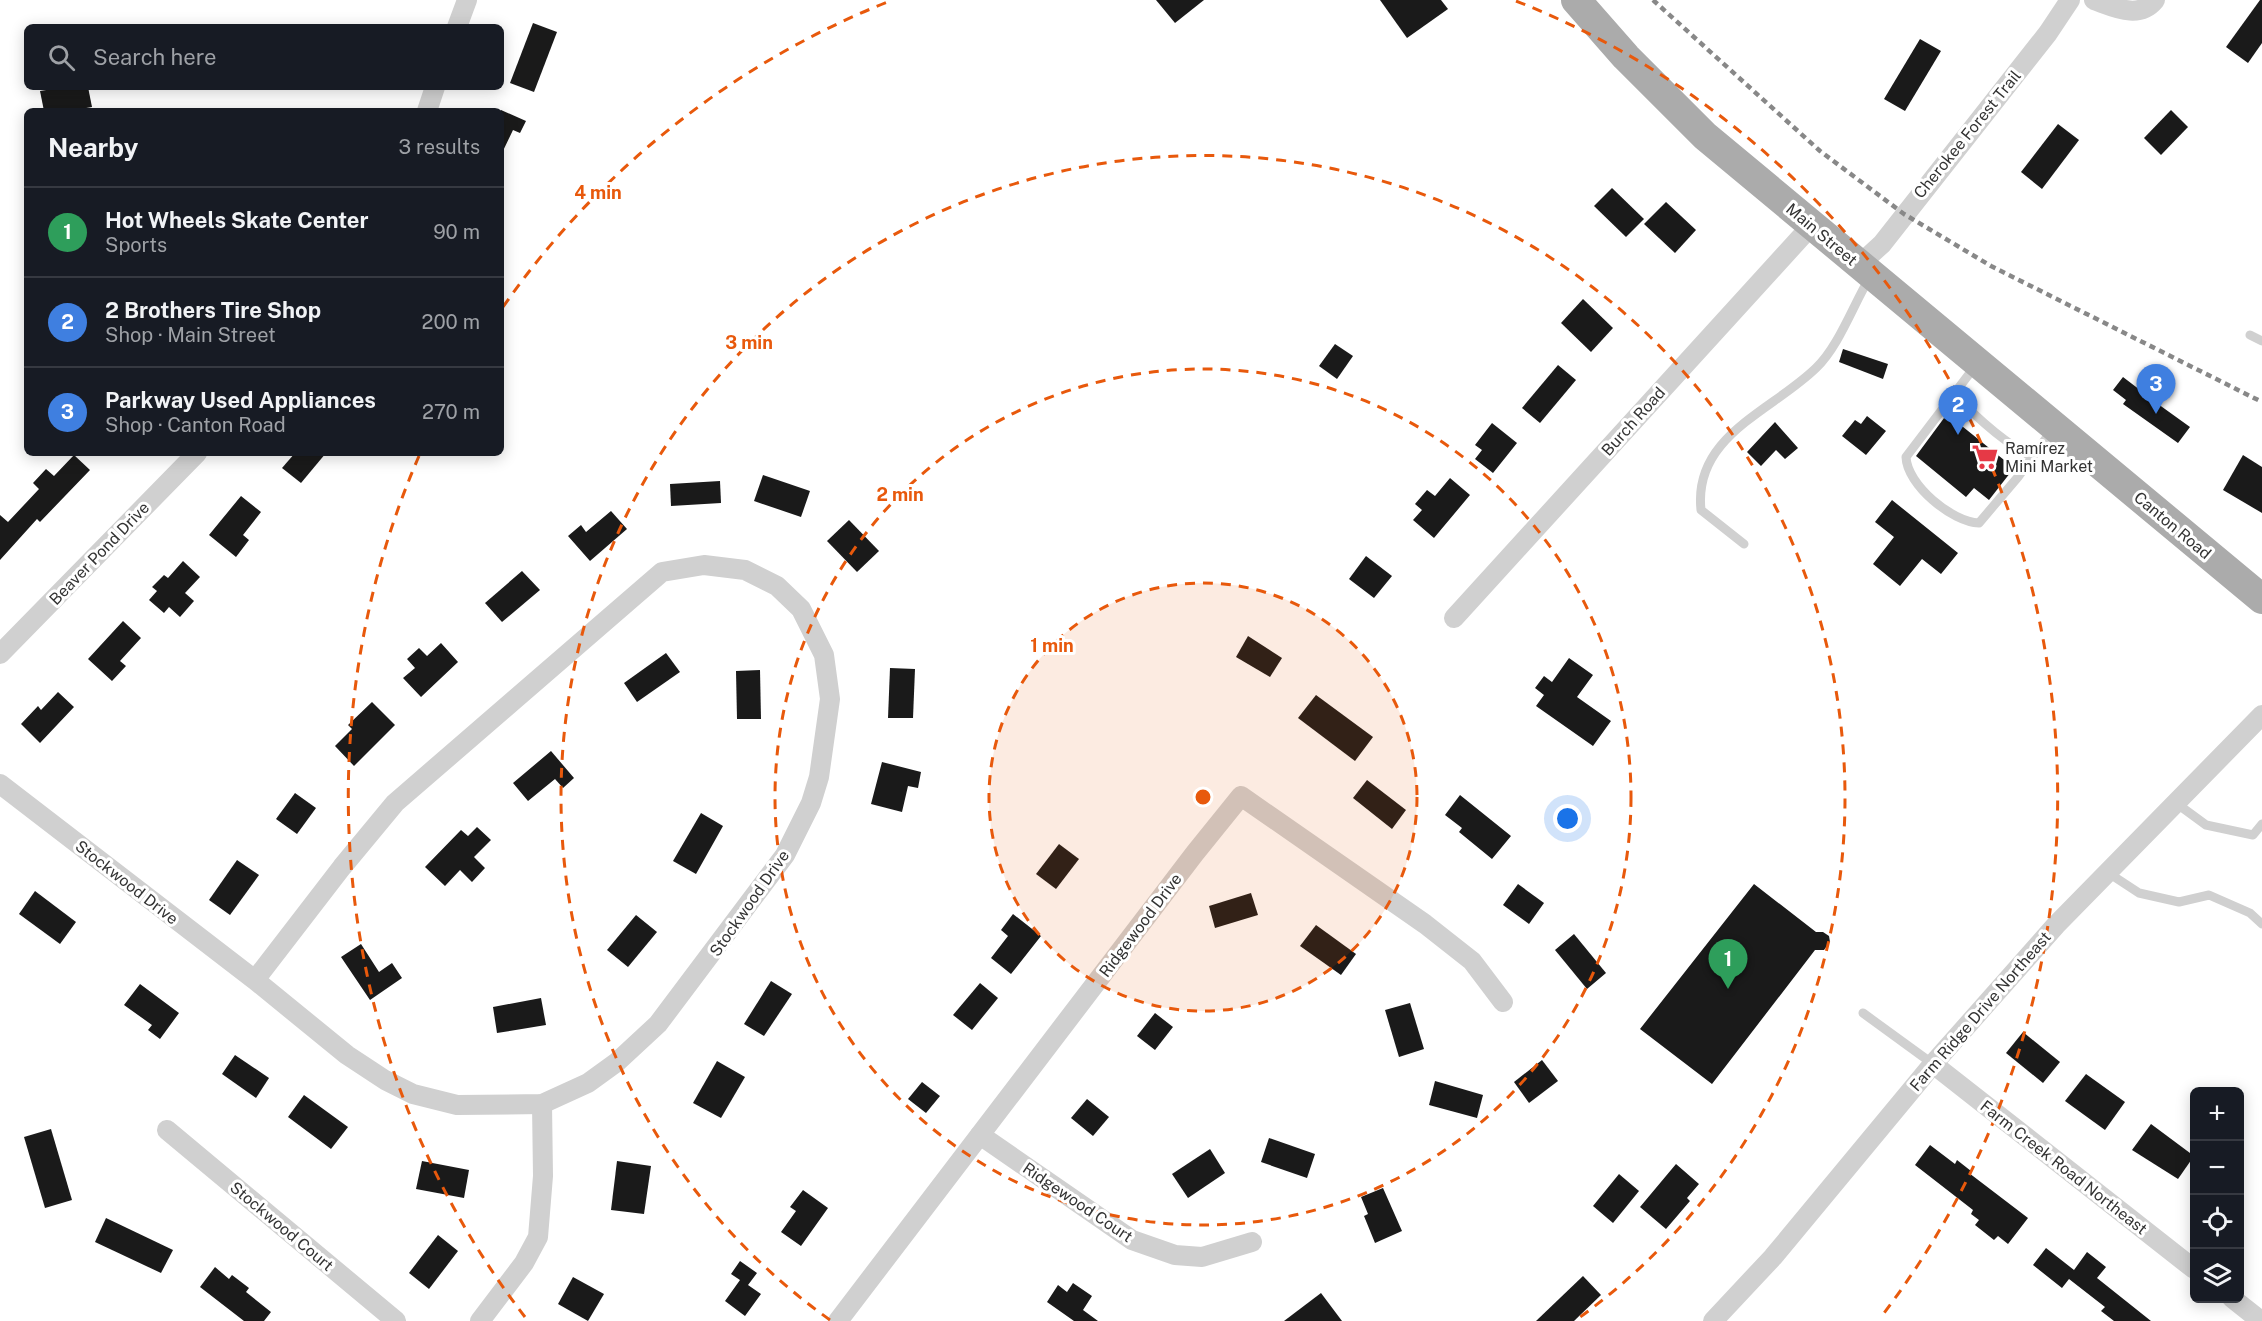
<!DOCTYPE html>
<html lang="en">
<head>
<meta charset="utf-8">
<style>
  body { margin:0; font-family:"Public Sans",sans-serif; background:#242831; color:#f1f3f6 }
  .controls { position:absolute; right:18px; bottom:18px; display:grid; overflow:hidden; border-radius:9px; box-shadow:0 3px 15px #0003 }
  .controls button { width:54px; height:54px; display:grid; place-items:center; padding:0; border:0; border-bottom:2px solid #363941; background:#171b24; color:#f1f3f6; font:30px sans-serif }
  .you { position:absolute; left:1568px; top:819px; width:21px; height:21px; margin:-15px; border:4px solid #fff; border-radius:50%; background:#1a73e8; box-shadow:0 0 0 9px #1a73e833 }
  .badge { display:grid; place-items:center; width:39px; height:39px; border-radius:50%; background:#e63946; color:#fff; font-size:20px; font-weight:700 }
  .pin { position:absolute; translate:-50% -50px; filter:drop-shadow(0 2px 3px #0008) }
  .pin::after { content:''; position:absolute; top:32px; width:21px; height:18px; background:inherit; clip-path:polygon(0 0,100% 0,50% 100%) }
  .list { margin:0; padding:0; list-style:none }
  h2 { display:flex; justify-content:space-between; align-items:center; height:78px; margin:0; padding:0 24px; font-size:26px }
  h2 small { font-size:20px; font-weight:400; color:#9ea1a6 }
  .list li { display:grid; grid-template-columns:39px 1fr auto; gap:18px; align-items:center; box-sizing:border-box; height:90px; padding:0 24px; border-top:2px solid #363941 }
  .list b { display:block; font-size:22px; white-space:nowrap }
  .list p { margin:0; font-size:20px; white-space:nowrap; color:#9ea1a6 }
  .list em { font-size:20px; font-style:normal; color:#9ea1a6 }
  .icon { flex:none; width:33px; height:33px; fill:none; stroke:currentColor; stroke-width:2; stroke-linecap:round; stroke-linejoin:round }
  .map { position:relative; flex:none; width:2262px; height:1321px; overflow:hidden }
  .search { position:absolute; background:#171b24; box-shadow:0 3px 15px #0003; left:24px; top:24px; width:480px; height:66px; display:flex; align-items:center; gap:15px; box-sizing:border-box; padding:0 21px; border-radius:9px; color:#9ea1a6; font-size:22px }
  .panel { position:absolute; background:#171b24; box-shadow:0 3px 15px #0003; left:24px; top:108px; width:480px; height:348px; border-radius:9px }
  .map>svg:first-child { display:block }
  .building { fill:#1a1a1a }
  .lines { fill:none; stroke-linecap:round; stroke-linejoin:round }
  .lane { stroke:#d0d0d0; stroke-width:9 }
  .street { stroke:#d0d0d0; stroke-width:20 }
  .primary { stroke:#ababab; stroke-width:30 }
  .rail { stroke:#888; stroke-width:4.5; stroke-dasharray:6 4.5; stroke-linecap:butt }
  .ring { fill:none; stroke:#e8590c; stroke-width:3; stroke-dasharray:10 8 }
  .labels { text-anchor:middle; stroke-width:6; stroke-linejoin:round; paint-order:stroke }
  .street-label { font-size:16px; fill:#333; stroke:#fff }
  .poi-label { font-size:16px; fill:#333; stroke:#fff; text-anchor:start }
  .centre { fill:#e8590c; stroke:#fff; stroke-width:3 }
  .ring-label { font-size:18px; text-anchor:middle; font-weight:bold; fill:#e8590c; stroke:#fff; stroke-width:6; stroke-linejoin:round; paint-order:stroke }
</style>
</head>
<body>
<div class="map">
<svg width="2262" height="1321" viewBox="0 0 2262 1321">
  <rect width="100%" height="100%" fill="#fff"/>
  <g class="building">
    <polygon points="1156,0 1204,0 1175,23"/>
    <polygon points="1380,0 1441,0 1448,9 1407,38"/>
    <polygon points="2260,0 2262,0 2262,43 2248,63 2226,47"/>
    <polygon points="533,23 557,32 534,92 510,83"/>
    <polygon points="1920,39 1941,51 1905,111 1884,99"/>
    <polygon points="65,87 88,87 92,107 69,111 44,111 40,91"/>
    <polygon points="501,110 526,121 520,133 513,130 501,155"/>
    <polygon points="2171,110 2188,127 2161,155 2144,138"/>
    <polygon points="2058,124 2079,140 2042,189 2021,172"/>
    <polygon points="1612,188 1644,219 1626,237 1594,206"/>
    <polygon points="1666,202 1696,230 1675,253 1644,224"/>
    <polygon points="1583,299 1613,328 1591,352 1561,323"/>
    <polygon points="1335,344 1353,356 1337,379 1319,366"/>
    <polygon points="1843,349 1888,364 1883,379 1839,362"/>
    <polygon points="1558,365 1576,380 1540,423 1522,408"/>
    <polygon points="2123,377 2140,390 2148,378 2167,392 2158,404 2190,427 2178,443 2123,404 2126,400 2113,390"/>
    <polygon points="1947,414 2014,468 1989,500 1974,488 1966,497 1916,456"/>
    <polygon points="1867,416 1886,431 1866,455 1842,436 1855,420 1861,424"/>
    <polygon points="1775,422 1798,448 1785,459 1776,450 1761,466 1747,452"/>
    <polygon points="1492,423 1517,443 1493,473 1475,459 1482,450 1475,445"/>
    <polygon points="295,453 326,453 301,483 282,468"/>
    <polygon points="74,455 90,470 40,522 37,519 0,560 0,515 8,522 39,489 33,483 46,469 54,476"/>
    <polygon points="2243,455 2262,467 2262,513 2223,490"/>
    <polygon points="763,475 810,491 801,517 754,501"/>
    <polygon points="1450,478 1470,495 1434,538 1413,520 1422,510 1415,504 1427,490 1435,496"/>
    <polygon points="720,481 721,503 671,506 670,484"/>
    <polygon points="241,496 261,512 243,535 249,540 236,557 209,535"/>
    <polygon points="1892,500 1958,553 1941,574 1922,559 1900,586 1873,564 1894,537 1875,522"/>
    <polygon points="611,511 627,529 590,561 568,536 581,525 586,532"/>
    <polygon points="849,520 879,551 857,572 827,541"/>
    <polygon points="1366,556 1392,576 1374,598 1349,579"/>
    <polygon points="183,561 200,577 185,593 194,601 180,617 169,607 164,613 149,600 157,591 152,587 164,575 168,578"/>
    <polygon points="522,571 540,590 502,622 485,603"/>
    <polygon points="123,621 141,638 120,661 126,666 112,681 88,659"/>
    <polygon points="1248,636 1282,658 1270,677 1236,657"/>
    <polygon points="441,643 458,662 421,697 403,678 415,668 407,659 419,648 427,656"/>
    <polygon points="666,653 680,672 637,702 624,683"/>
    <polygon points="1569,658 1593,675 1577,697 1611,721 1593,746 1536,706 1544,695 1535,688 1544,676 1552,682"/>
    <polygon points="890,668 915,669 913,718 888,718"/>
    <polygon points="760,670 761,719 737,719 736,671"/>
    <polygon points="58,692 74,707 40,743 21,724 38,706 41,710"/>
    <polygon points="1316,695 1373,737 1355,761 1298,718"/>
    <polygon points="372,702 395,725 354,766 335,746 352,729 348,725"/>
    <polygon points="551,751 574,778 563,788 555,779 528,801 513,783"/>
    <polygon points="882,762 921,772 918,788 908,786 902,812 871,804"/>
    <polygon points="1367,780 1406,810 1392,829 1353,798"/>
    <polygon points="295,793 316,808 297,834 276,819"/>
    <polygon points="1460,795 1511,836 1492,859 1459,832 1462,828 1445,815"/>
    <polygon points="701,813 723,826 696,874 673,861"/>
    <polygon points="477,827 491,840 474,857 485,868 472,882 460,870 445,886 425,867 461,830 468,836"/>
    <polygon points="1059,844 1079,859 1056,889 1036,874"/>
    <polygon points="237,860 259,875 230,915 209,900"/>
    <polygon points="1518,884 1544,903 1529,924 1503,905"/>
    <polygon points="1754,884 1816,932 1823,932 1829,936 1830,942 1824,950 1815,950 1712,1084 1640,1029"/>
    <polygon points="35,891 76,922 60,944 19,914"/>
    <polygon points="1251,893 1258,915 1215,928 1209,906"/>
    <polygon points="1013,914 1041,936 1011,974 991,958 1008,936 1001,930"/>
    <polygon points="636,915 657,932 628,967 607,950"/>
    <polygon points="1316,925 1356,954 1341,975 1300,946"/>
    <polygon points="1574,934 1606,973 1587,989 1555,950"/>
    <polygon points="361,944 379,972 392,963 402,978 370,1000 341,957"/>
    <polygon points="771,981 792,994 764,1036 744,1024"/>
    <polygon points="980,983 998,998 972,1030 953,1015"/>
    <polygon points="140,984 179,1013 160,1039 148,1030 152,1025 124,1005"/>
    <polygon points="541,998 546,1025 497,1033 493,1007"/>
    <polygon points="1410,1003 1424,1049 1399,1057 1385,1010"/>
    <polygon points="1155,1013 1173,1027 1155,1050 1137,1036"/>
    <polygon points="2023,1032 2060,1062 2043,1083 2006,1053"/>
    <polygon points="235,1055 269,1078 256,1098 222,1074"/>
    <polygon points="1542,1060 1558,1081 1529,1103 1514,1082"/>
    <polygon points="717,1061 745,1077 721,1118 693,1103"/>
    <polygon points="2086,1074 2125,1102 2105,1130 2065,1101"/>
    <polygon points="1435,1081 1483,1095 1477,1118 1429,1105"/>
    <polygon points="922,1082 940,1096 926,1113 908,1099"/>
    <polygon points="304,1095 348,1127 331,1149 288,1117"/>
    <polygon points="1087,1099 1109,1117 1093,1136 1071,1118"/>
    <polygon points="2151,1124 2194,1156 2178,1179 2132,1150"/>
    <polygon points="51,1129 72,1200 45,1208 24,1137"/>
    <polygon points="1269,1138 1315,1154 1307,1178 1261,1162"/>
    <polygon points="1930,1145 1955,1164 1957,1160 1971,1171 1969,1173 2028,1218 2008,1244 1998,1236 1994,1240 1975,1225 1979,1220 1971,1214 1973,1210 1915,1165"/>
    <polygon points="1210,1149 1225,1173 1188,1198 1172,1174"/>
    <polygon points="422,1161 469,1170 464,1198 416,1189"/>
    <polygon points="617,1161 651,1166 644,1214 611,1210"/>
    <polygon points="1676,1164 1699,1184 1687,1198 1690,1201 1666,1229 1640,1207"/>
    <polygon points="1619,1174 1639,1191 1613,1223 1593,1206"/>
    <polygon points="1383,1188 1402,1231 1375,1243 1364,1216 1368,1214 1361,1197"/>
    <polygon points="803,1190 828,1208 801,1246 781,1232 796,1211 790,1207"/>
    <polygon points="106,1218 173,1250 161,1273 95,1242"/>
    <polygon points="438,1235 458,1251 429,1289 409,1273"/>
    <polygon points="2046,1248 2074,1270 2087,1252 2106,1267 2097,1278 2151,1321 2114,1321 2101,1311 2105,1307 2069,1279 2062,1288 2033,1265"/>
    <polygon points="740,1261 757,1273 748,1285 761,1294 745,1316 725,1301 740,1280 731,1274"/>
    <polygon points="215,1267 229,1279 232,1275 249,1288 246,1292 271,1312 264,1321 244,1321 200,1287"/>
    <polygon points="1583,1276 1601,1295 1574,1321 1536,1321"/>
    <polygon points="573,1277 604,1294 588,1321 558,1304"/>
    <polygon points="1073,1283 1092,1296 1083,1310 1098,1321 1074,1321 1047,1302 1058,1285 1067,1292"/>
    <polygon points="1321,1293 1342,1321 1284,1321"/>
  </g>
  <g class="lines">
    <g class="lane">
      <polyline points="2250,335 2262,341"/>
      <path d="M1976 365 1906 457C1907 485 1952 522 1979 523L2018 477 2052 430"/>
      <path d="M1954 394C1976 417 2003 442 2032 457"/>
      <path d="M1744 544 1701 510C1693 436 1772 411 1816 368 1839 346 1853 305 1870 277"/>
      <polyline points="2176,803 2206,825 2253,835 2262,824"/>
      <polyline points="2107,872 2139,893 2179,902 2209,895 2250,913 2262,924"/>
      <polyline points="1863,1013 1933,1064"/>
    </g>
    <g class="street">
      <path d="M2094 0C2114 7 2139 20 2155 0"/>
      <polyline points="457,27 467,0"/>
      <polyline points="427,111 435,87"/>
      <polyline points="1859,265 1882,244 2048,33 2070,0"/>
      <polyline points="1454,618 1812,225"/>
      <polyline points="0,654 197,453"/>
      <polyline points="0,784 255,980 347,1055 385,1080 413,1094 457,1105 542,1104 588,1083 617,1062 658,1024 785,855 811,803 819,777 830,699 824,655 801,609 777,586 745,570 704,565 662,572 395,803 342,867 255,980"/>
      <polyline points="1933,1064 2194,1269"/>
      <polyline points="167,1130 396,1321"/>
      <polyline points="980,1135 1132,1240 1175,1255 1202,1257 1252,1242"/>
      <polyline points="2232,1298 2261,1321"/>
      <polyline points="480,1321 524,1263 538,1237 543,1176 542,1104"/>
      <polyline points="838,1321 1195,853 1241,796 1425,924 1472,961 1503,1002"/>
      <polyline points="1713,1321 1773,1257 1933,1064 2056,925 2262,715"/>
    </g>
    <polyline class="primary" points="1576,0 1626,57 1705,136 2262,599"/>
    <polyline class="rail" points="1653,0 1820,151 1904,214 1991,266 2262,402"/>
  </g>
  <circle cx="1203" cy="797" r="214" fill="#e8590c" fill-opacity=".12"/>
  <g class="ring">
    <circle cx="1203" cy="797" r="214"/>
    <circle cx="1203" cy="797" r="428"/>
    <path d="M830 1320A642 642 0 1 1 1576 1320"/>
    <path d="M525 1317A855 855 0 0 1 419 456M503 307A855 855 0 0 1 890 1M1516 1A855 855 0 0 1 1881 1317"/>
  </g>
  <defs>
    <g id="supermarket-bare" transform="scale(2.07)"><path d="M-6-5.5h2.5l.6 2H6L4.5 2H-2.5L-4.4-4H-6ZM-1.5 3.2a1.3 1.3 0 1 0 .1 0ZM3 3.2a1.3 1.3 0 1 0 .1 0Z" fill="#e63946" stroke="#fff" stroke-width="2.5" paint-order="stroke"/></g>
  </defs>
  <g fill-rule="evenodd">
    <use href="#supermarket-bare" x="1985" y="457"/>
  </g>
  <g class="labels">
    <g class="street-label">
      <text transform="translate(1967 134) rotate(-51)" y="6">Cherokee Forest Trail</text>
      <text transform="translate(1822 234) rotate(40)" y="6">Main Street</text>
      <text transform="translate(1633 421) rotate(-48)" y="6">Burch Road</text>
      <text transform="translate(2173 525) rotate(40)" y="6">Canton Road</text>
      <text transform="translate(99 553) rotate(-46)" y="6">Beaver Pond Drive</text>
      <text transform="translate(127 882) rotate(38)" y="6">Stockwood Drive</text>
      <text transform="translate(749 903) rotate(-55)" y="6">Stockwood Drive</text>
      <text transform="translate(1140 925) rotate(-53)" y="6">Ridgewood Drive</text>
      <text transform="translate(1980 1011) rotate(-49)" y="6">Farm Ridge Drive Northeast</text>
      <text transform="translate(2064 1167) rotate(38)" y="6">Farm Creek Road Northeast</text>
      <text transform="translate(1078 1202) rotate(34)" y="6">Ridgewood Court</text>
      <text transform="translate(282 1226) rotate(40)" y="6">Stockwood Court</text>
    </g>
    <g class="poi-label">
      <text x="2005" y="454">Ramírez<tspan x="2005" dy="18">Mini Market</tspan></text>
    </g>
  </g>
  <circle cx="1203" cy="797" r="9" class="centre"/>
  <g class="ring-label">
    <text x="598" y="199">4 min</text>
    <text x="749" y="349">3 min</text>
    <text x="900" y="501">2 min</text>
    <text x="1052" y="652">1 min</text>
  </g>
</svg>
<div class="controls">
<button>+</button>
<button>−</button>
<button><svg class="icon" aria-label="locate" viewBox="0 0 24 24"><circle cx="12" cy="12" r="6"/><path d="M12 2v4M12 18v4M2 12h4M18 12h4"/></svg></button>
<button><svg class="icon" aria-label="layers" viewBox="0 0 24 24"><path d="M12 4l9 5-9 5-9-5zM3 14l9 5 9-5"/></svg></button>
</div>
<div class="you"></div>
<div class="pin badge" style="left:1728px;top:989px;background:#2e9e5b">1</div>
<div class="pin badge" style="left:1958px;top:435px;background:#3f7fe0">2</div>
<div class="pin badge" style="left:2156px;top:414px;background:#3f7fe0">3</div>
<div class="search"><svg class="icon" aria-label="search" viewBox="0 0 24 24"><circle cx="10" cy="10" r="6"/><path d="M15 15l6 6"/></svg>Search here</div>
<section class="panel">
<h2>Nearby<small>3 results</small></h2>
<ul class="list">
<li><span class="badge" style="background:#2e9e5b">1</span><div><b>Hot Wheels Skate Center</b><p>Sports</p></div><em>90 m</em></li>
<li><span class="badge" style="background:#3f7fe0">2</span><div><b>2 Brothers Tire Shop</b><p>Shop · Main Street</p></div><em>200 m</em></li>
<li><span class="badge" style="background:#3f7fe0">3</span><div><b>Parkway Used Appliances</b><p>Shop · Canton Road</p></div><em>270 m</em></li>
</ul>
</section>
</div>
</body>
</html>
